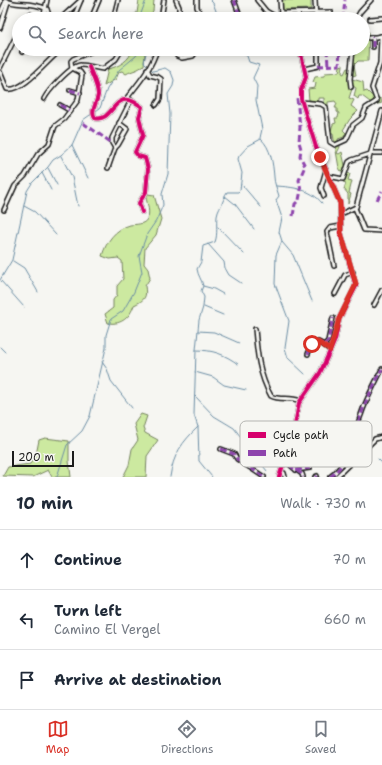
<!DOCTYPE html>
<html lang="en">
<head>
<meta charset="utf-8">
<style>
  body { margin:0; font-family:"Shantell Sans",sans-serif; background:#f2f2f3; color:#1f2937 }
  .scale { position:absolute; left:12px; bottom:10px; width:62px; box-sizing:border-box; padding-left:4px; border:2px solid #1c1c1c; border-top:0; font-size:11px; line-height:14px; white-space:nowrap; color:#1c1c1c; -webkit-text-stroke:3px #f6f6f2; paint-order:stroke }
  .stop { position:absolute; width:12px; height:12px; margin:-9px; border:3px solid #d93025; border-radius:50%; background:#fff }
  .stop.end { background:#d93025; border-color:#fff; box-shadow:0 1px 4px #0008 }
  .list { margin:0; padding:0; list-style:none }
  h2 { display:flex; justify-content:space-between; align-items:center; height:52px; margin:0; padding:0 16px; font-size:17px }
  h2 small { font-size:13px; font-weight:400; color:#747a83 }
  .list li { display:grid; grid-template-columns:26px 1fr auto; gap:12px; align-items:center; box-sizing:border-box; height:60px; padding:0 16px; border-top:1px solid #e0e1e3 }
  .list b { display:block; font-size:15px; white-space:nowrap }
  .list p { margin:0; font-size:13px; white-space:nowrap; color:#747a83 }
  .list em { font-size:13px; font-style:normal; color:#747a83 }
  .icon { flex:none; width:22px; height:22px; fill:none; stroke:currentColor; stroke-width:2; stroke-linecap:round; stroke-linejoin:round }
  .map { position:relative; flex:none; width:382px; height:477px; overflow:hidden }
  .search { position:absolute; background:#fff; box-shadow:0 2px 10px #0003; left:12px; right:12px; top:12px; height:44px; display:flex; align-items:center; gap:10px; box-sizing:border-box; padding:0 14px; border-radius:22px; color:#747a83; font-size:15px }
  .sheet { height:232px; background:#fff }
  nav { display:flex; justify-content:space-around; align-items:center; box-sizing:border-box; height:56px; border-top:1px solid #e0e1e3; background:#fff; font-size:11px; color:#747a83 }
  nav a { display:grid; justify-items:center; gap:2px }
  nav .on { color:#d93025 }
  .map>svg:first-child { display:block }
  .green { fill:#cce9a0; stroke:#74825e }
  .lines { fill:none; stroke-linecap:round; stroke-linejoin:round }
  .stream { stroke:#6b8da4; stroke-width:1 }
  .minor-casing { stroke:#1c1c1c; stroke-width:6 }
  .minor { stroke:#f6f6f2; stroke-width:3 }
  .quiet { stroke:#8e44ad; stroke-width:3; stroke-dasharray:6 3; stroke-linecap:butt }
  .cycleway-casing { stroke:#f6f6f2; stroke-width:6 }
  .cycleway { stroke:#d6006c; stroke-width:4 }
  .route { stroke:#d93025; stroke-width:5 }
  .key { fill:#f6f6f2; stroke:#b5b5b2; stroke-width:1 }
  .key-label { font-size:11px; fill:#1c1c1c }
</style>
</head>
<body>
<div class="map">
<svg width="382" height="477" viewBox="0 0 382 477">
  <rect width="100%" height="100%" fill="#f6f6f2"/>
  <filter id="ink" filterUnits="userSpaceOnUse"><feTurbulence type="fractalNoise" baseFrequency=".025" numOctaves="2"/><feDisplacementMap in="SourceGraphic" scale="8" xChannelSelector="R" yChannelSelector="G"/><feConvolveMatrix kernelMatrix="1 2 1 2 8 2 1 2 1" color-interpolation-filters="sRGB"/></filter>
  <g filter="url(#ink)">
    <g class="green">
      <polygon points="139,0 154,0 153,11 146,19 126,19 137,13"/>
      <polygon points="281,0 311,0 311,9 282,10"/>
      <polygon points="363,31 369,32 368,61 358,61 354,65 356,75 352,76 352,79 363,82 364,92 367,91 371,95 381,99 382,103 374,105 362,96 359,96 358,99 354,96 356,88 353,86 349,98 354,100 351,106 358,111 350,119 343,130 346,133 344,137 338,139 340,147 337,153 339,154 342,152 345,165 347,165 345,172 350,174 348,180 352,181 349,193 351,194 348,204 348,194 344,189 346,183 343,182 345,177 339,168 333,134 330,134 333,124 336,123 335,118 338,118 339,113 337,112 337,108 335,108 337,104 335,101 328,102 328,108 324,104 324,98 318,98 318,101 309,100 308,89 315,88 316,83 313,82 315,77 324,76 325,73 339,72 340,66 343,65 342,73 344,74 347,68 353,70 354,66 351,65 354,49 363,49"/>
      <path d="M132 49H148L145 53 144 65C137 71 133 70 126 74L122 71 119 72 116 79 104 86 108 69C118 67 131 60 132 49Z"/>
      <path d="M148 194 154 195 161 219 156 235 145 248 144 264 148 269 150 278 145 286C147 297 145 300 134 305 130 317 122 325 108 323L105 314 113 308V300L117 295V286L123 279 122 261 118 258 110 259 102 256C106 242 115 229 130 225 136 224 144 225 147 219 151 213 147 204 146 197Z"/>
      <polygon points="141,414 147,416 143,428 145,433 158,440 147,456 146,477 123,477 129,465 132,449 138,440 134,424"/>
      <polygon points="45,438 69,441 69,461 71,477 52,477 48,470 33,477 3,476 8,467 30,464 36,455 39,440"/>
    </g>
    <g class="lines">
      <g class="stream">
        <polyline points="210,0 213,3 219,19"/>
        <polyline points="139,19 146,0"/>
        <polyline points="239,49 247,56 249,62 259,65 253,78 257,86 256,100 262,129 260,138"/>
        <path d="M261 139C271 148 273 164 274 177 274 183 277 189 279 196L276 200 282 218 279 232 282 241 276 255 275 284 289 321 285 348 288 358 305 374"/>
        <polyline points="72,145 88,178"/>
        <polyline points="61,156 72,177 78,206"/>
        <polyline points="48,168 57,185"/>
        <polyline points="42,173 51,190"/>
        <polyline points="242,185 261,207"/>
        <path d="M276 186C293 187 311 189 322 203"/>
        <polyline points="225,196 235,204 254,229"/>
        <polyline points="24,206 35,212 56,235"/>
        <polyline points="218,227 244,254"/>
        <polyline points="282,242 293,255 312,301"/>
        <polyline points="208,244 224,262 225,268 229,275 241,283"/>
        <polyline points="13,261 24,268 38,292"/>
        <polyline points="0,280 12,260 27,191 32,183 48,167 53,160 61,155 72,145 83,120 100,108 107,89 119,70 136,56 140,49"/>
        <polyline points="1,281 24,307"/>
        <polyline points="203,286 214,289 223,294"/>
        <polyline points="204,307 223,315"/>
        <polyline points="198,331 214,332 239,343"/>
        <polyline points="0,347 5,352"/>
        <path d="M196 350C213 350 224 354 238 364"/>
        <polyline points="102,362 107,369 111,381 132,408"/>
        <polyline points="195,372 213,377 224,385 246,390"/>
        <polyline points="195,396 214,416 234,428 267,471"/>
        <polyline points="378,459 382,463"/>
        <polyline points="57,477 67,445 82,431 90,416 106,348 106,335 111,319 123,311 134,292 142,272 139,256 147,234 156,221 163,205 162,194 168,174 170,114 168,94 173,86 174,80 171,72 165,68 153,71 144,62 147,49"/>
        <path d="M170 477C173 455 182 442 198 427"/>
        <path d="M212 477 199 461 198 427 194 415 196 350 199 320 203 307 204 297 201 291 203 286C202 280 198 276 197 269L201 262 203 246 215 242C218 234 216 225 217 216 218 210 221 207 223 201 225 198 224 196 227 192H238L240 190 242 173 238 159 239 156 248 146 261 139"/>
      </g>
      <g class="minor-casing">
        <g id="minor">
          <path d="M5 0C17 7 28 0 47 9L50 19"/>
          <polyline points="176,0 179,7 179,19"/>
          <polyline points="197,0 197,7 202,19"/>
          <polyline points="234,0 241,19"/>
          <polyline points="257,0 266,11 280,19"/>
          <polyline points="280,0 281,15"/>
          <polyline points="315,0 316,19"/>
          <polyline points="281,13 331,12"/>
          <polyline points="298,13 298,19"/>
          <polyline points="0,14 6,1"/>
          <polyline points="24,19 30,14 37,19"/>
          <polyline points="43,19 47,0"/>
          <polyline points="60,19 81,0"/>
          <polyline points="73,19 81,0"/>
          <polyline points="91,19 99,0"/>
          <polyline points="117,19 115,12 118,0"/>
          <polyline points="161,19 164,0"/>
          <polyline points="356,19 360,12 371,0"/>
          <polyline points="370,19 382,18"/>
          <polyline points="0,28 8,2"/>
          <polyline points="369,38 382,36"/>
          <polyline points="373,47 373,37"/>
          <polyline points="177,49 177,56 182,58 193,56 198,49"/>
          <polyline points="22,52 24,49"/>
          <path d="M89 67C92 75 98 86 98 95 97 103 90 111 95 118 115 123 113 84 142 107L139 117 143 135 135 152 138 156 145 158 148 169 146 192 139 203 142 212"/>
          <polyline points="0,68 19,30"/>
          <polyline points="72,68 71,61 73,59 97,49"/>
          <polyline points="147,69 150,75 158,77 161,79 160,99 156,105"/>
          <polyline points="305,69 318,66 318,49"/>
          <path d="M0 72 7 89C23 93 49 58 62 49"/>
          <polyline points="351,87 350,79 353,49"/>
          <polyline points="70,90 80,93"/>
          <path d="M44 99C48 91 72 64 81 65 88 65 95 68 103 69L116 59 122 49"/>
          <path d="M126 99C138 84 152 68 157 49"/>
          <polyline points="302,102 321,104 326,107 330,142 335,145 346,140 353,125 362,118 366,108 377,101 372,88 380,63 381,36"/>
          <polyline points="60,105 69,110"/>
          <polyline points="115,148 118,145 127,129 119,123"/>
          <polyline points="108,168 115,148 112,143 112,138 131,100"/>
          <polyline points="328,176 343,179 349,162 352,160 373,153 382,153"/>
          <polyline points="324,196 321,188 326,170"/>
          <polyline points="355,208 364,230 382,231"/>
          <polyline points="4,210 15,186 25,176 38,154 49,144 55,126 64,119 78,100 82,75 80,72 72,68"/>
          <polyline points="341,214 356,207 382,111"/>
          <polyline points="334,266 327,232 330,228 341,226"/>
          <polyline points="335,294 345,275 353,272"/>
          <polyline points="374,305 382,290"/>
          <path d="M255 329C257 352 259 375 271 396 280 401 290 396 300 401"/>
          <polyline points="330,350 324,345 328,341 333,318"/>
          <polyline points="308,354 312,344 318,342 324,345"/>
          <polyline points="221,449 234,454 237,459 264,477"/>
          <path d="M291 450C286 466 290 465 302 474L303 477"/>
          <polyline points="296,470 310,468"/>
          <polyline points="281,473 284,473 285,477"/>
          <polyline points="279,477 293,436 299,403 320,373 335,340 339,319 356,286 341,233 340,203 316,147 301,99 301,90 306,77 300,49"/>
          <polyline points="315,477 317,476"/>
          <path d="M330 477C351 461 352 438 361 415 366 399 375 384 382 369"/>
          <polyline points="336,477 375,439 382,437"/>
        </g>
      </g>
      <use href="#minor" class="minor"/>
      <g class="quiet">
        <polyline points="234,0 241,19"/>
        <polyline points="343,19 345,0"/>
        <polyline points="373,47 373,37"/>
        <polyline points="327,49 328,66"/>
        <polyline points="318,66 339,65 340,49"/>
        <polyline points="70,90 80,93"/>
        <polyline points="60,105 69,110"/>
        <polyline points="83,123 112,143"/>
        <polyline points="377,200 382,191"/>
        <polyline points="293,216 295,204 299,200 301,190 299,180 305,166 300,156 301,149 299,142 300,127 297,98"/>
        <polyline points="330,350 324,345 328,341 333,318"/>
        <polyline points="308,354 312,344 318,342 324,345"/>
        <polyline points="221,449 234,454 237,459 264,477"/>
        <path d="M289 456C286 466 295 469 302 474L303 477"/>
        <polyline points="296,470 310,468"/>
        <polyline points="315,477 317,476"/>
        <path d="M330 477C351 461 352 438 361 415 366 399 375 384 382 369"/>
      </g>
      <g class="cycleway-casing">
        <g id="cycleway">
          <path d="M89 67C92 75 98 86 98 95 97 103 90 111 95 118 115 123 113 84 142 107L139 117 143 135 135 152 138 156 145 158 148 169 146 192 139 203 142 212"/>
          <polyline points="279,477 293,436 299,403 320,373 335,340 339,319 356,286 341,233 340,203 316,147 301,99 301,90 306,77 300,49"/>
        </g>
      </g>
      <use href="#cycleway" class="cycleway"/>
    </g>
  </g>
  <g class="lines" filter="url(#ink)">
    <polyline class="route" points="312,344 318,342 330,350 339,319 356,284 341,233 340,203 320,157"/>
  </g>
  <rect x="240" y="421" width="132" height="46" rx="6" class="key"/>
  <rect x="248" y="432" width="18" height="6" fill="#d6006c"/>
  <rect x="248" y="450" width="18" height="6" fill="#8e44ad"/>
  <g class="key-label">
    <text x="273" y="439">Cycle path</text>
    <text x="273" y="457">Path</text>
  </g>
</svg>
<div class="scale">200 m</div>
<div class="stop" style="left:312px;top:344px"></div>
<div class="stop end" style="left:320px;top:157px"></div>
<div class="search"><svg class="icon" aria-label="search" viewBox="0 0 24 24"><circle cx="10" cy="10" r="6"/><path d="M15 15l6 6"/></svg>Search here</div>
</div>
<section class="sheet">
<h2>10 min<small>Walk · 730 m</small></h2>
<ul class="list">
<li><svg class="icon" aria-label="ahead" viewBox="0 0 24 24"><path d="M12 20V5M6 11l6-6 6 6"/></svg><div><b>Continue</b></div><em>70 m</em></li>
<li><svg class="icon" aria-label="left" viewBox="0 0 24 24"><path d="M17 20v-9H6M10 6l-5 5 5 5"/></svg><div><b>Turn left</b><p>Camino El Vergel</p></div><em>660 m</em></li>
<li><svg class="icon" aria-label="arrive" viewBox="0 0 24 24"><path d="M6 21V4h12l-3 4 3 4H6"/></svg><div><b>Arrive at destination</b></div></li>
</ul>
</section>
<nav>
<a class="on"><svg class="icon" aria-label="map" viewBox="0 0 24 24"><path d="M3 6l6-2 6 2 6-2v14l-6 2-6-2-6 2zM9 4v14M15 6v14"/></svg>Map</a>
<a><svg class="icon" aria-label="directions" viewBox="0 0 24 24"><path d="M12 3l9 9-9 9-9-9zM9 14v-3h6M13 9l2 2-2 2"/></svg>Directions</a>
<a><svg class="icon" aria-label="saved" viewBox="0 0 24 24"><path d="M7 4h10v16l-5-4-5 4z"/></svg>Saved</a>
</nav>
</body>
</html>
